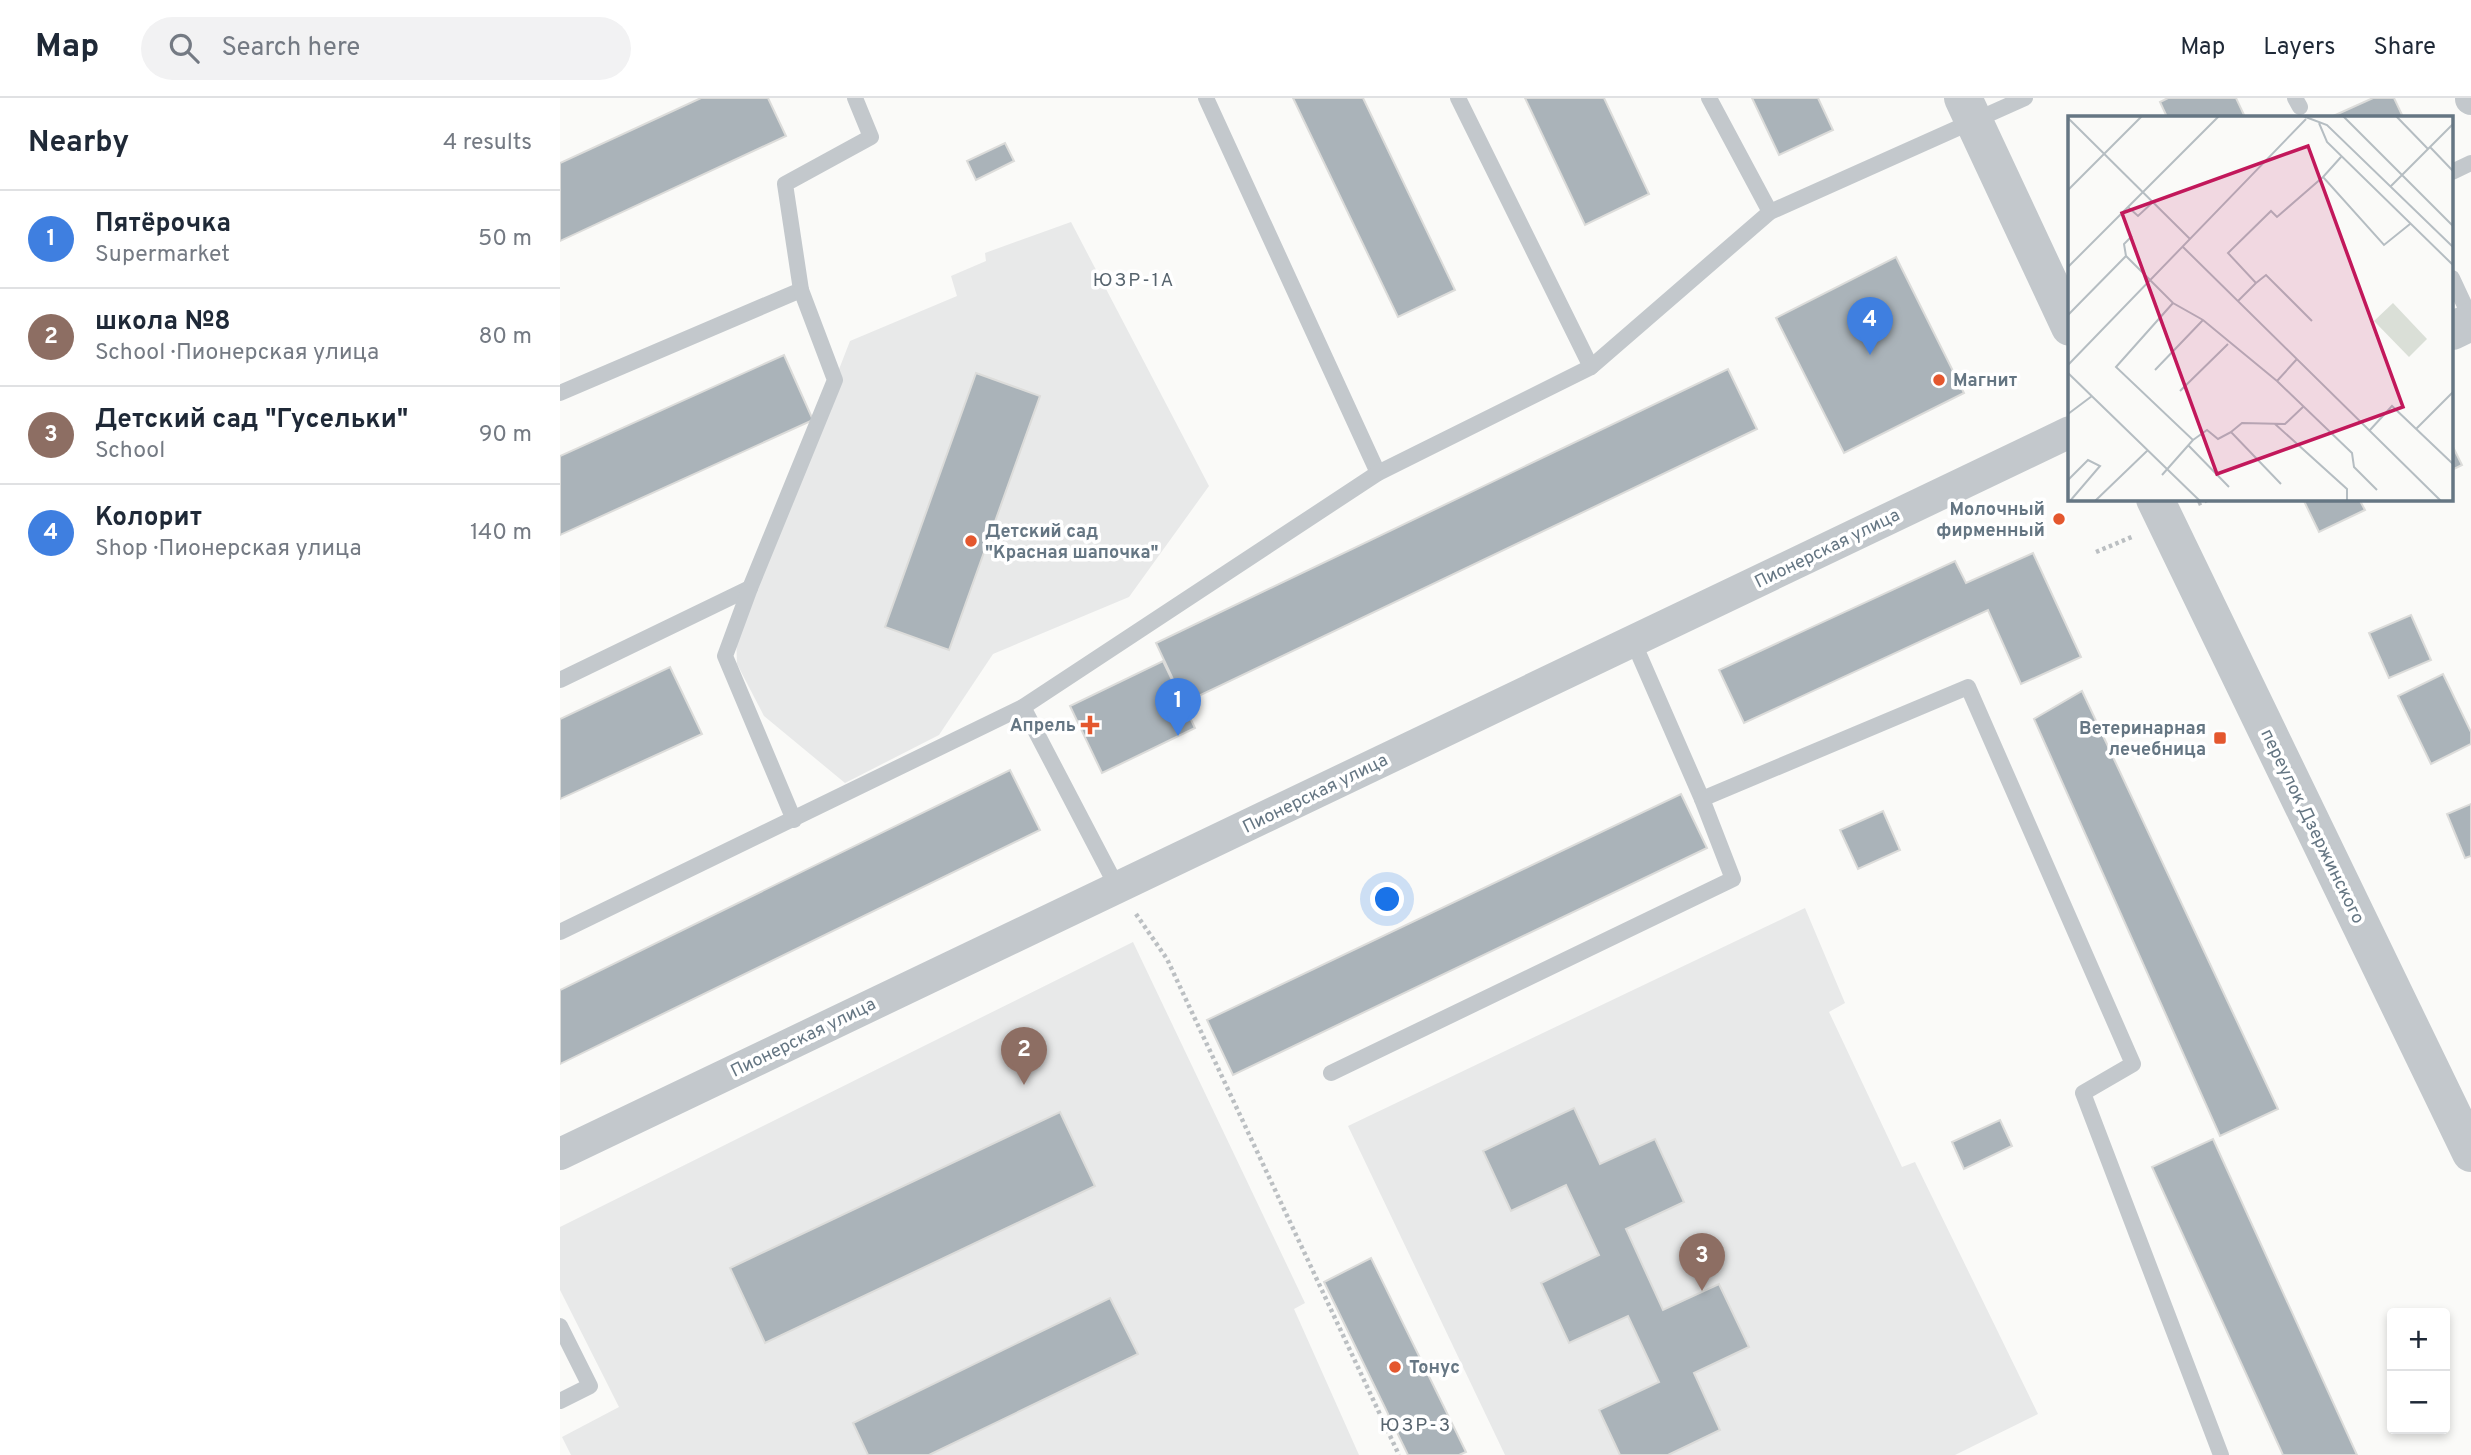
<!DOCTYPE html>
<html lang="en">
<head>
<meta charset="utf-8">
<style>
  body { margin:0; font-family:Overpass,sans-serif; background:#f2f2f3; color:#1f2937 }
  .controls { position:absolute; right:21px; bottom:21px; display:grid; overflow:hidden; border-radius:7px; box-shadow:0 4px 10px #0003 }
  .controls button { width:63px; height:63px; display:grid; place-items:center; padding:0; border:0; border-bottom:2px solid #e0e1e3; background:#fff; color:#1f2937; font:35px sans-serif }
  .you { position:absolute; left:828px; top:802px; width:24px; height:24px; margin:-18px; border:5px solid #fff; border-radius:50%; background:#1a73e8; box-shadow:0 0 0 10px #1a73e833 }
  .badge { display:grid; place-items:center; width:46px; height:46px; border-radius:50%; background:#db2777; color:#fff; font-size:23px; font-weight:700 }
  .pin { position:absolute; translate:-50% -58px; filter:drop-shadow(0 2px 4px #0008) }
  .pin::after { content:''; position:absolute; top:37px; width:24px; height:21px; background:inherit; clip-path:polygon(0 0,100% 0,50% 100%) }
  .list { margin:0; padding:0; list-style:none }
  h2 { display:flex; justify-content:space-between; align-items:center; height:91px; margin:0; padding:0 28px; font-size:30px }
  h2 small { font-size:23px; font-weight:400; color:#747a83 }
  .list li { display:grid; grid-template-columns:46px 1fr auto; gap:21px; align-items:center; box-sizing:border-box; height:98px; padding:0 28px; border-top:2px solid #e0e1e3 }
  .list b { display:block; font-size:26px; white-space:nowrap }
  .list p { margin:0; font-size:23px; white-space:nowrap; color:#747a83 }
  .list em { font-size:23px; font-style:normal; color:#747a83 }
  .icon { flex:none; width:38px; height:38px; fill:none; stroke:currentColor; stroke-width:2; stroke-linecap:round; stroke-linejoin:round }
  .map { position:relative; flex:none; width:1911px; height:1357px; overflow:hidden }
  header { display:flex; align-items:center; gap:42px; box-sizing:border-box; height:98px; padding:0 35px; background:#fff; border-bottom:2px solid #e0e1e3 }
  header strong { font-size:33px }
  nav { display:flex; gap:38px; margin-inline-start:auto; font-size:24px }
  .search { width:490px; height:63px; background:#f2f2f3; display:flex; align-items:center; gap:18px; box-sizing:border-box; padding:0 24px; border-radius:38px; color:#747a83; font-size:26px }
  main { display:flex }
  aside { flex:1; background:#fff }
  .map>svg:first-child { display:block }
  .built { fill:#e8e9e9 }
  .building { fill:#aab3b9; stroke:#dcdcda; stroke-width:2 }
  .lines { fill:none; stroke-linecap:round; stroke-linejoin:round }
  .path { stroke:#bbbfc2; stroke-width:4.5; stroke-dasharray:3.5 3.5; stroke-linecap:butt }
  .service { stroke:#c3c8cc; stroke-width:16 }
  .minor { stroke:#c3c8cc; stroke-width:32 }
  .tertiary { stroke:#c3c8cc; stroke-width:38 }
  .poi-dot { fill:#e4572e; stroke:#fff; stroke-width:2.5 }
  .labels { text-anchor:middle; stroke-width:7; stroke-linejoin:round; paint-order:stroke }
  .poi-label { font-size:18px; font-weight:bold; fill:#657683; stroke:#fff; text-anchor:start }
  .street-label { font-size:18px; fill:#657683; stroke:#fff }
  .neighbourhood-label { font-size:19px; letter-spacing:2px; fill:#57646e; stroke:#fff }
  .inset-road { fill:none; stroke:#b5bdc2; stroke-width:2 }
  .view { fill:#c2185b; fill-opacity:0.15; stroke:#c2185b; stroke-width:3.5 }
  .inset-edge { fill:none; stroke:#657683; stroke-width:3.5 }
</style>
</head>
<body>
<header>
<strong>Map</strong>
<div class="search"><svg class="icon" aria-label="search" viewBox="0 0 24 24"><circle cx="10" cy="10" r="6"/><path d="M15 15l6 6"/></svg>Search here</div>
<nav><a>Map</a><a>Layers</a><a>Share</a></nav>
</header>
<main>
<aside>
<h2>Nearby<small>4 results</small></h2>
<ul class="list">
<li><span class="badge" style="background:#3f7fe0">1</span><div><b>Пятёрочка</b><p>Supermarket</p></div><em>50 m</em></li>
<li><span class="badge" style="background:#8d6e63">2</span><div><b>школа №8</b><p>School · Пионерская улица</p></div><em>80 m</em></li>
<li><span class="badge" style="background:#8d6e63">3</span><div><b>Детский сад &quot;Гусельки&quot;</b><p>School</p></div><em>90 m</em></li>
<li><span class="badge" style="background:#3f7fe0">4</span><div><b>Колорит</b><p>Shop · Пионерская улица</p></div><em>140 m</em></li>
</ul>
</aside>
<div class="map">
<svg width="1911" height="1357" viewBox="0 0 1911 1357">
  <rect width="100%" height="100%" fill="#fafaf8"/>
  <g class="built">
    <polygon points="511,124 649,388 569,499 433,556 379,637 285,685 204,618 177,566 176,536 290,243 397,198 391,178 426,163 425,155"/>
    <polygon points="1245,810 1285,905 1269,914 1342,1069 1355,1064 1478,1316 1395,1357 945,1357 788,1028"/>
    <polygon points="573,844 745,1205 734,1211 799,1357 11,1357 2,1339 59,1309 0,1192 0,1129"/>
  </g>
  <g class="building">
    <polygon points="141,0 208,0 226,38 0,143 0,65"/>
    <polygon points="733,0 803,0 895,192 838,219"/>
    <polygon points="965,0 1044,0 1089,96 1025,127"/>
    <polygon points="1192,0 1258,0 1273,32 1219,57"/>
    <polygon points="1608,0 1676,0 1685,19 1607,19 1600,4"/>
    <polygon points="1813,0 1834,0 1843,19 1771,19"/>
    <polygon points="445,45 454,63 416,82 407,63"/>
    <polygon points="1336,159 1404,295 1284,355 1216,220"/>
    <polygon points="224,257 253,322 0,437 0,358"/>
    <polygon points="1168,271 1197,331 624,605 596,545"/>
    <polygon points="416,275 480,298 389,552 325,529"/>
    <polygon points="1892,347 1902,367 1892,372"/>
    <polygon points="1743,401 1799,401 1805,412 1759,434"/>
    <polygon points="1473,455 1521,559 1461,586 1428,512 1184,625 1159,572 1395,463 1406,485"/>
    <polygon points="1851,517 1871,562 1829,580 1809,535"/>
    <polygon points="603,563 635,630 542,675 510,608"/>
    <polygon points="110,569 142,636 0,701 0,621"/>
    <polygon points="1883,576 1911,634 1911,646 1871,666 1838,598"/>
    <polygon points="1522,593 1718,1011 1660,1038 1474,621"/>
    <polygon points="450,672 480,732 0,966 0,892"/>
    <polygon points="1121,696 1147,750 673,977 647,922"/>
    <polygon points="1911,706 1911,758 1905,760 1887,716"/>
    <polygon points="1323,713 1340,752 1298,771 1280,732"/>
    <polygon points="1014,1010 1040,1066 1095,1041 1124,1104 1066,1131 1103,1212 1159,1186 1189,1249 1134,1275 1160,1332 1108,1357 1060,1357 1039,1312 1099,1284 1068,1218 1009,1245 981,1185 1039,1157 1006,1087 951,1113 923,1053"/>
    <polygon points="500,1014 535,1088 205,1245 170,1170"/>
    <polygon points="1440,1022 1452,1048 1404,1071 1392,1044"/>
    <polygon points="1653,1041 1797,1357 1723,1357 1592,1069"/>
    <polygon points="811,1160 906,1354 899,1357 848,1357 764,1184"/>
    <polygon points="550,1200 578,1256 369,1357 308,1357 293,1325"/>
  </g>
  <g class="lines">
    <g class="path">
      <polyline points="1638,406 1649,401"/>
      <polyline points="1536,454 1574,438"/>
      <polyline points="576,816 607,861 839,1357"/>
    </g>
    <g class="service">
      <polyline points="646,0 818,375"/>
      <polyline points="898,0 1031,269"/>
      <polyline points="1149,0 1210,114"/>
      <polyline points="1735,0 1740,9"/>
      <polyline points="1892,74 1911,65"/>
      <polyline points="1892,180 1911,221"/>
      <polyline points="0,295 241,192 225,86 311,39 295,0"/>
      <polyline points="1073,543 1142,701 1408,589 1573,966 1523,995 1661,1357"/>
      <polyline points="0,582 190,490"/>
      <polyline points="463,609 557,789"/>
      <polyline points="234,722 165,558 190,490 275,282 241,192"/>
      <polyline points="0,834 463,609 818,375 1031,269 1210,114 1465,0"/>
      <polyline points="771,975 1173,781 1142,701"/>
      <polyline points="0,1228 30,1288 0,1303"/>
    </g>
    <g class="minor">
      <polyline points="1911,0 1911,1"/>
      <polyline points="0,1056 1510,334"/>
    </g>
    <g class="tertiary">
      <polyline points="1403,0 1510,229"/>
      <polyline points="1892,233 1911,224"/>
      <polyline points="1595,401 1911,1055"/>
    </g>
  </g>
  <g class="poi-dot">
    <circle cx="1379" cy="282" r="7"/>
    <circle cx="1499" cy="421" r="7"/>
    <circle cx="411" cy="443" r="7"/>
    <path d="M526.5 616.5h7v7h7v7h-7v7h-7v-7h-7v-7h7z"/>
    <rect x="1653" y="633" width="14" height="14" rx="3.5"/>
    <circle cx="835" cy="1269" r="7"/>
  </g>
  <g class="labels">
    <g class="poi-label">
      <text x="1393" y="288">Магнит</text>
      <text x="1485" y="417" text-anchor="end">Молочный<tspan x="1485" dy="21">фирменный</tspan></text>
      <text x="425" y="439">Детский сад<tspan x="425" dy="21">"Красная шапочка"</tspan></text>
      <text x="516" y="633" text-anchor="end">Апрель</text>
      <text x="1646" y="636" text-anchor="end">Ветеринарная<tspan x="1646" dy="21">лечебница</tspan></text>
      <text x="849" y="1275">Тонус</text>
    </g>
    <g class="street-label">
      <text transform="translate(1267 450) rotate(-26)" y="6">Пионерская улица</text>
      <text transform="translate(755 695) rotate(-26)" y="6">Пионерская улица</text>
      <text transform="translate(1753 728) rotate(64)" y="6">переулок Дзержинского</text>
      <text transform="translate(243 939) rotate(-26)" y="6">Пионерская улица</text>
    </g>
    <g class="neighbourhood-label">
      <text x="574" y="188">ЮЗР-1А</text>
      <text x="856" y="1333">ЮЗР-3</text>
    </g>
  </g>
  <g transform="translate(1508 18)">
    <rect width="385" height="385" fill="#fafaf8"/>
    <path d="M325 187 359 223 341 241 306 205Z" fill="#dadfd7"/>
    <path class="inset-road" d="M235 0 259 9 385 131M275 0 385 110M328 0 360 33M0 2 122 123M251 7 259 26 385 149M362 31 385 55M273 41 255 61 316 129 342 108M322 71 385 8M0 74 74 0M60 91 70 100 85 86M115 131 373 385M58 140 56 128 64 120M0 151 151 0M188 167 198 159 244 205M170 185 188 167 160 137 203 95 209 101 255 61M0 199 58 140 105 187 135 204 209 265 284 337 286 351 309 374M0 249 238 3M87 254 135 204M0 257 132 385M209 265 229 243M112 275 160 228M0 298 24 280M207 308 279 373V385M348 313 385 276M302 314 324 290 385 348M163 316 174 307 217 308 236 290M125 324 139 314 150 323 163 316 213 368M120 329 161 371M94 359 125 324 48 251 105 187M0 364 20 344 32 350 2 385M27 385 80 334"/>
    <path class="view" d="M240 30 335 291 149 358 54 97Z"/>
    <rect width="385" height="385" class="inset-edge"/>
  </g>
</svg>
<div class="controls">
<button>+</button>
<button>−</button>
</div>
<div class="you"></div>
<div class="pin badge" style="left:618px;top:638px;background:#3f7fe0">1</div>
<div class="pin badge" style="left:464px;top:987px;background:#8d6e63">2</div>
<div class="pin badge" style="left:1142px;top:1193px;background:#8d6e63">3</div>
<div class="pin badge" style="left:1310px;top:257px;background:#3f7fe0">4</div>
</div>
</main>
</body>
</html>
